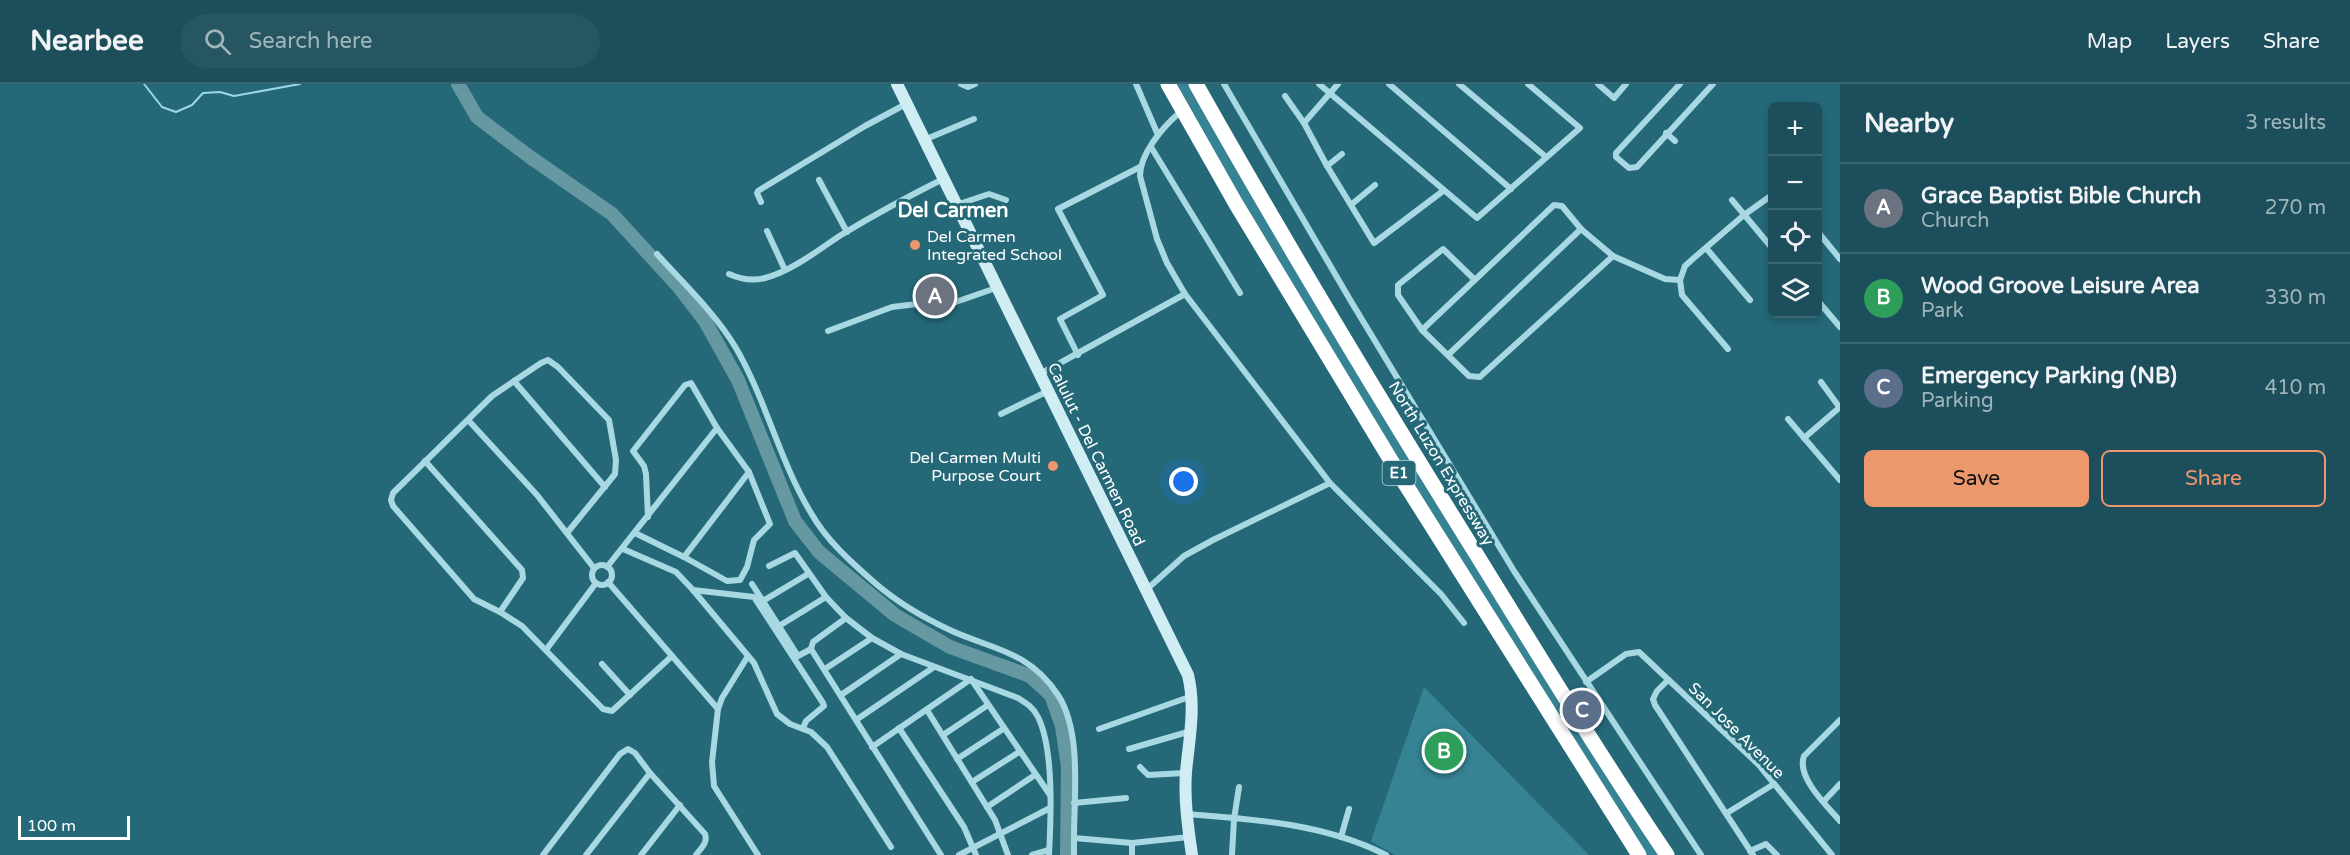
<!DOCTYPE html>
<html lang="en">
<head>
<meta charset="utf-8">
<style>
  body { margin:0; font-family:"Varela Round",sans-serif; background:#255661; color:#f1f3f6 }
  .controls { position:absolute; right:18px; top:18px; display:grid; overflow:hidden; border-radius:9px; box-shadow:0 3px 9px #0003 }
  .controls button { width:54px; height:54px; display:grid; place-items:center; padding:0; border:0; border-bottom:2px solid #3a6671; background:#1c4f5b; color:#f1f3f6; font:30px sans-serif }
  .scale { position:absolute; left:18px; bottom:15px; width:112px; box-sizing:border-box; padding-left:6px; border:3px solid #fff; border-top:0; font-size:16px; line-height:21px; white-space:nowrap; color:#fff; -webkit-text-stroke:4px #256979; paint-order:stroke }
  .you { position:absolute; left:1184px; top:398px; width:21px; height:21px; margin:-15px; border:4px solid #fff; border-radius:50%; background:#1a73e8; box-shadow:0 0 0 9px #1a73e833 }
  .badge { display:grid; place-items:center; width:39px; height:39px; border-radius:50%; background:#ec976c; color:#fff; font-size:20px; font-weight:700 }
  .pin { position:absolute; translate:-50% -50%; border:3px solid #fff; box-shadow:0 2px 6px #0006 }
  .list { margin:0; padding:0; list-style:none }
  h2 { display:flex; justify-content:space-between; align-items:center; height:78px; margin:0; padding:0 24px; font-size:26px }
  h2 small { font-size:20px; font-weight:400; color:#a0b5bb }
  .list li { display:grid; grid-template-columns:39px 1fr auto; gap:18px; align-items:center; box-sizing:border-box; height:90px; padding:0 24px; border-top:2px solid #3a6671 }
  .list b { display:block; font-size:22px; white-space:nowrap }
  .list p { margin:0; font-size:20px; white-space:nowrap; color:#a0b5bb }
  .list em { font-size:20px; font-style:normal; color:#a0b5bb }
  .actions { display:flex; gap:12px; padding:18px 24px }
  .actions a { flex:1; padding:14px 0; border:2px solid #ec976c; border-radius:9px; text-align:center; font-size:21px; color:#ec976c }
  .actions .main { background:#ec976c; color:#111 }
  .icon { flex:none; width:33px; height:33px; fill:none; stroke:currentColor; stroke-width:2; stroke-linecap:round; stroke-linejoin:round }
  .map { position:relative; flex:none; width:1840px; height:771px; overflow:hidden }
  header { display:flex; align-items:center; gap:36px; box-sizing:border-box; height:84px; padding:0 30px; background:#1c4f5b; border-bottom:2px solid #3a6671 }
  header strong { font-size:28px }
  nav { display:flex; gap:33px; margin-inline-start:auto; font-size:21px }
  .search { width:420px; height:54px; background:#255661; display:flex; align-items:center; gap:15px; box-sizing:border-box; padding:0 21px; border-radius:33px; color:#a0b5bb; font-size:22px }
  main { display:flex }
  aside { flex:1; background:#1c4f5b }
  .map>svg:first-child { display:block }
  .green { fill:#368394 }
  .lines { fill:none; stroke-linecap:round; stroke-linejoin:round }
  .stream { stroke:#9cd8e4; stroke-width:2 }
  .river { stroke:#6698a2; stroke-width:14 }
  .minor-tunnel { stroke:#46808d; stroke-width:6; stroke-dasharray:6 3; stroke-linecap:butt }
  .minor { stroke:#a8d9e3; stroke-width:6 }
  .secondary { stroke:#d0edf4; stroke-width:12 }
  .motorway { stroke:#fff; stroke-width:15 }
  .poi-dot { fill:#ec976c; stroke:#256979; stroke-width:2 }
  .labels { text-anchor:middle; stroke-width:6; stroke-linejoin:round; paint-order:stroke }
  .shield { fill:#256979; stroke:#bed2d7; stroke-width:1.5 }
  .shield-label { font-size:15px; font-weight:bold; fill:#fff }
  .poi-label { font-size:16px; fill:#fff; stroke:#256979; text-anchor:start }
  .street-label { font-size:16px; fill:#fff; stroke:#256979 }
  .quarter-label { font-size:20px; font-weight:bold; fill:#fff; stroke:#256979 }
</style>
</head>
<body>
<header>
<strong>Nearbee</strong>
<div class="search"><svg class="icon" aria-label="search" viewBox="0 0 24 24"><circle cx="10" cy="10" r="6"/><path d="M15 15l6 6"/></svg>Search here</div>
<nav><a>Map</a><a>Layers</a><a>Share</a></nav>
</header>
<main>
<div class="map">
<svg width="1840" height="771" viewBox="0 0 1840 771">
  <rect width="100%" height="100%" fill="#256979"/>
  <g class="green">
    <polygon points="1175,0 1192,0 1662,771 1645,771 1359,317"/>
    <polygon points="1424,603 1589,771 1395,771 1371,757"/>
  </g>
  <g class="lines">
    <polyline class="stream" points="144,0 162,23 176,28 192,21 203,9 220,8 234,12 300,0"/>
    <polyline class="river" points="458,0 477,33 530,73 612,130 678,202 705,237 738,296 795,437 819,468 895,531 950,563 1030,592 1051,611 1062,642 1068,683 1067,771"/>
    <polyline class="minor-tunnel" points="1182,25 1206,0"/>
    <g class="minor">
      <polyline points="961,0 968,3 975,0"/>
      <polyline points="1136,0 1158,51"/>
      <polyline points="1224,0 1352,219 1514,487 1701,771"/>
      <polyline points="1319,0 1477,134 1580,44 1528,0"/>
      <polyline points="1389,0 1511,105"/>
      <polyline points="1459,0 1546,73"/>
      <polyline points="1598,0 1614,14 1626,0"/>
      <polyline points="1680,0 1616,69 1616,73 1629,84 1637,83 1713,0"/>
      <polyline points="1285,12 1304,39 1327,82 1374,159 1443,107"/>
      <path d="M1178 30C1162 44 1140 70 1140 92L1157 155 1167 179 1185 210 1330 399 1441 510 1464 539"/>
      <polyline points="1304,39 1338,0"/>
      <polyline points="1666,49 1675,57"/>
      <polyline points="924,56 974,35"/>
      <polyline points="1151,63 1240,209"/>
      <polyline points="1327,82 1342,70"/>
      <polyline points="819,96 847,148"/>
      <polyline points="1732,116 1772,164"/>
      <polyline points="761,118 757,109 758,107 865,42 906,20"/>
      <polyline points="1352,120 1375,101"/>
      <polyline points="956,121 989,110 1006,116"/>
      <polyline points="767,147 785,186"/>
      <polyline points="1818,148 1840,175"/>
      <polyline points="1706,164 1750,216"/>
      <path d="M657 170C684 200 715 229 736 264 766 316 780 378 811 429 826 456 852 479 875 499 898 519 924 534 952 547 995 566 1030 568 1058 611 1082 648 1074 711 1074 754L1132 759 1189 753"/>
      <path d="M729 190C740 195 753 197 765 194 792 187 818 166 841 151 874 131 909 112 943 95"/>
      <polyline points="1474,195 1443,165 1398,201 1398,211 1422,246 1469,292 1480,293 1483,290 1613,172"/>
      <polyline points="945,206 947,221"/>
      <polyline points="1818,217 1840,243"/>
      <polyline points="1422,246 1554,121 1562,122 1581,145 1613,172 1665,195 1680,196"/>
      <polyline points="828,247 892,223 917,220 947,221 996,204"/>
      <polyline points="1728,265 1682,211 1680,196 1685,182 1695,173 1744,131 1772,111"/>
      <polyline points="1078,271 1060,235 1103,211 1058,125 1140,83"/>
      <polyline points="1448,271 1581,145"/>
      <polyline points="1040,290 1185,210"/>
      <polyline points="514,297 605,403"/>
      <polyline points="1821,298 1840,324"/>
      <polyline points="1001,330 1048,307"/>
      <polyline points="1788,335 1840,396"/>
      <polyline points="469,337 537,411 594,484"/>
      <polyline points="1804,354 1840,323"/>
      <polyline points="425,377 522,486 523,494 500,528"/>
      <polyline points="567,449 615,390 616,376 609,336 558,283 548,276 541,279 492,312 393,409 391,416 393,422 474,515 500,528 522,542 603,625 612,627 672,572"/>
      <polyline points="635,449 684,473 727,497 740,496 747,483 754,456 770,440 749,388 717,344 691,299 685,301 633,367 644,382 646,390 648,433"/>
      <polyline points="623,465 676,488 693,506 754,579 777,630 790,640 811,648 827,663 891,763"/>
      <polyline points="684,473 749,388"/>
      <circle cx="602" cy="491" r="10"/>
      <path d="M769 482 795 469 826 513 846 534 872 554 901 570 1018 614C1026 619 1033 623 1038 633 1054 665 1051 734 1049 771"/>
      <polyline points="607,483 717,344"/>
      <polyline points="608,498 718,625"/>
      <polyline points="752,500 798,572 811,565"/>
      <polyline points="693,506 754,513 823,619 824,622 806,637 803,644"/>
      <polyline points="1146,506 1184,472 1213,456 1330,399"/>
      <polyline points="763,517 808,490"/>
      <polyline points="846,534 813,558 811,565 941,771"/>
      <polyline points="779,542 826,513"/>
      <polyline points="546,566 596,499"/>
      <polyline points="748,572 722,614 718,625 712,678 714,702 758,771"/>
      <polyline points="602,580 630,611"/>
      <polyline points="825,585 872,554"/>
      <polyline points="1668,596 1657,607 1653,615 1655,621 1753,771"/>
      <polyline points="1586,598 1626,570 1639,568 1759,681 1832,771"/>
      <polyline points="841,611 901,570"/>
      <polyline points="927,626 995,736 1008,771"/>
      <polyline points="856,636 934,583"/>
      <path d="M1840 636 1804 672C1796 693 1827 722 1840 737"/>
      <polyline points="899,644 964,743 976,771"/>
      <polyline points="1099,645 1192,612"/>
      <polyline points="943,651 988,621"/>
      <polyline points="872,663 971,595 1050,711"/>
      <polyline points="1129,665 1191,647"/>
      <polyline points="957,675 1003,645"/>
      <polyline points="1140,683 1148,691 1185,689"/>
      <polyline points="972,698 1019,668"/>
      <polyline points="1824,717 1840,700"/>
      <polyline points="1074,719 1126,714"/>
      <polyline points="987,723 1035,691"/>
      <polyline points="1727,729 1774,700"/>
      <path d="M1187 730C1254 735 1326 740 1386 771"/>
      <polyline points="1341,753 1349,725"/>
      <polyline points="1074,754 1074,771"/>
      <polyline points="1132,759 1132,771"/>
      <polyline points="1750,767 1766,760 1777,771"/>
      <path d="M543 771 620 670 628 665 635 669 650 689 705 750C708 759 701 764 696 771"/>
      <polyline points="586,771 650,689"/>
      <polyline points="641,771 680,721"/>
      <polyline points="959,771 1050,724"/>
      <polyline points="1032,771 1049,766"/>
      <polyline points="1232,771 1234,735 1239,703"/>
    </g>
    <path class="secondary" d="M897 0 1188 591C1196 624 1189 655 1186 688 1184 715 1188 744 1192 771"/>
    <g class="motorway">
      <polyline points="1168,0 1236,120 1404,398 1639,771"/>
      <path d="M1196 0C1285 158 1379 314 1475 468 1538 570 1600 672 1667 771"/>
    </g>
  </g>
  <g class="poi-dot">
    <circle cx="915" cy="161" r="6"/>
    <circle cx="1053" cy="382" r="6"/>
  </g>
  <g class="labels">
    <rect class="shield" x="1382.5" y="377" width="33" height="24" rx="4.5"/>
    <g class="shield-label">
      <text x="1399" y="394">E1</text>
    </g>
    <g class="poi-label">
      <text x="927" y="158">Del Carmen<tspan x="927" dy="18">Integrated School</tspan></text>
      <text x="1041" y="379" text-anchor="end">Del Carmen Multi<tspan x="1041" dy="18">Purpose Court</tspan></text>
    </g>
    <g class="street-label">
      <text transform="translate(1097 370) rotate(64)" y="6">Calulut - Del Carmen Road</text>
      <text transform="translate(1442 379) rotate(59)" y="6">North Luzon Expressway</text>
      <text transform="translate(1737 646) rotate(45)" y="6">San Jose Avenue</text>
    </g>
    <g class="quarter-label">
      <text x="953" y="133">Del Carmen</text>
    </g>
  </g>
</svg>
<div class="controls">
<button>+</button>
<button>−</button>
<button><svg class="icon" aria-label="locate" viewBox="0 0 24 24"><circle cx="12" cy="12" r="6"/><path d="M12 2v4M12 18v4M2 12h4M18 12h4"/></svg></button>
<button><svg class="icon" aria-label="layers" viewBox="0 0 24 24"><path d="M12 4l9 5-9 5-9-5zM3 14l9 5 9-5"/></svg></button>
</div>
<div class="scale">100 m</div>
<div class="you"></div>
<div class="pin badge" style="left:935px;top:212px;background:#6b7280">A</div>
<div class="pin badge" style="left:1444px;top:667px;background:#2e9e5b">B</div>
<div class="pin badge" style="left:1582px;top:626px;background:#5c6f8a">C</div>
</div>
<aside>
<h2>Nearby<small>3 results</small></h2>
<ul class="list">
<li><span class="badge" style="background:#6b7280">A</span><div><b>Grace Baptist Bible Church</b><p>Church</p></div><em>270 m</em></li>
<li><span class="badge" style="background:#2e9e5b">B</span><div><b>Wood Groove Leisure Area</b><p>Park</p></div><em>330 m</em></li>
<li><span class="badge" style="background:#5c6f8a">C</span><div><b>Emergency Parking (NB)</b><p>Parking</p></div><em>410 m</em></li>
</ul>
<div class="actions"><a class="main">Save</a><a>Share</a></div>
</aside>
</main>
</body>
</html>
